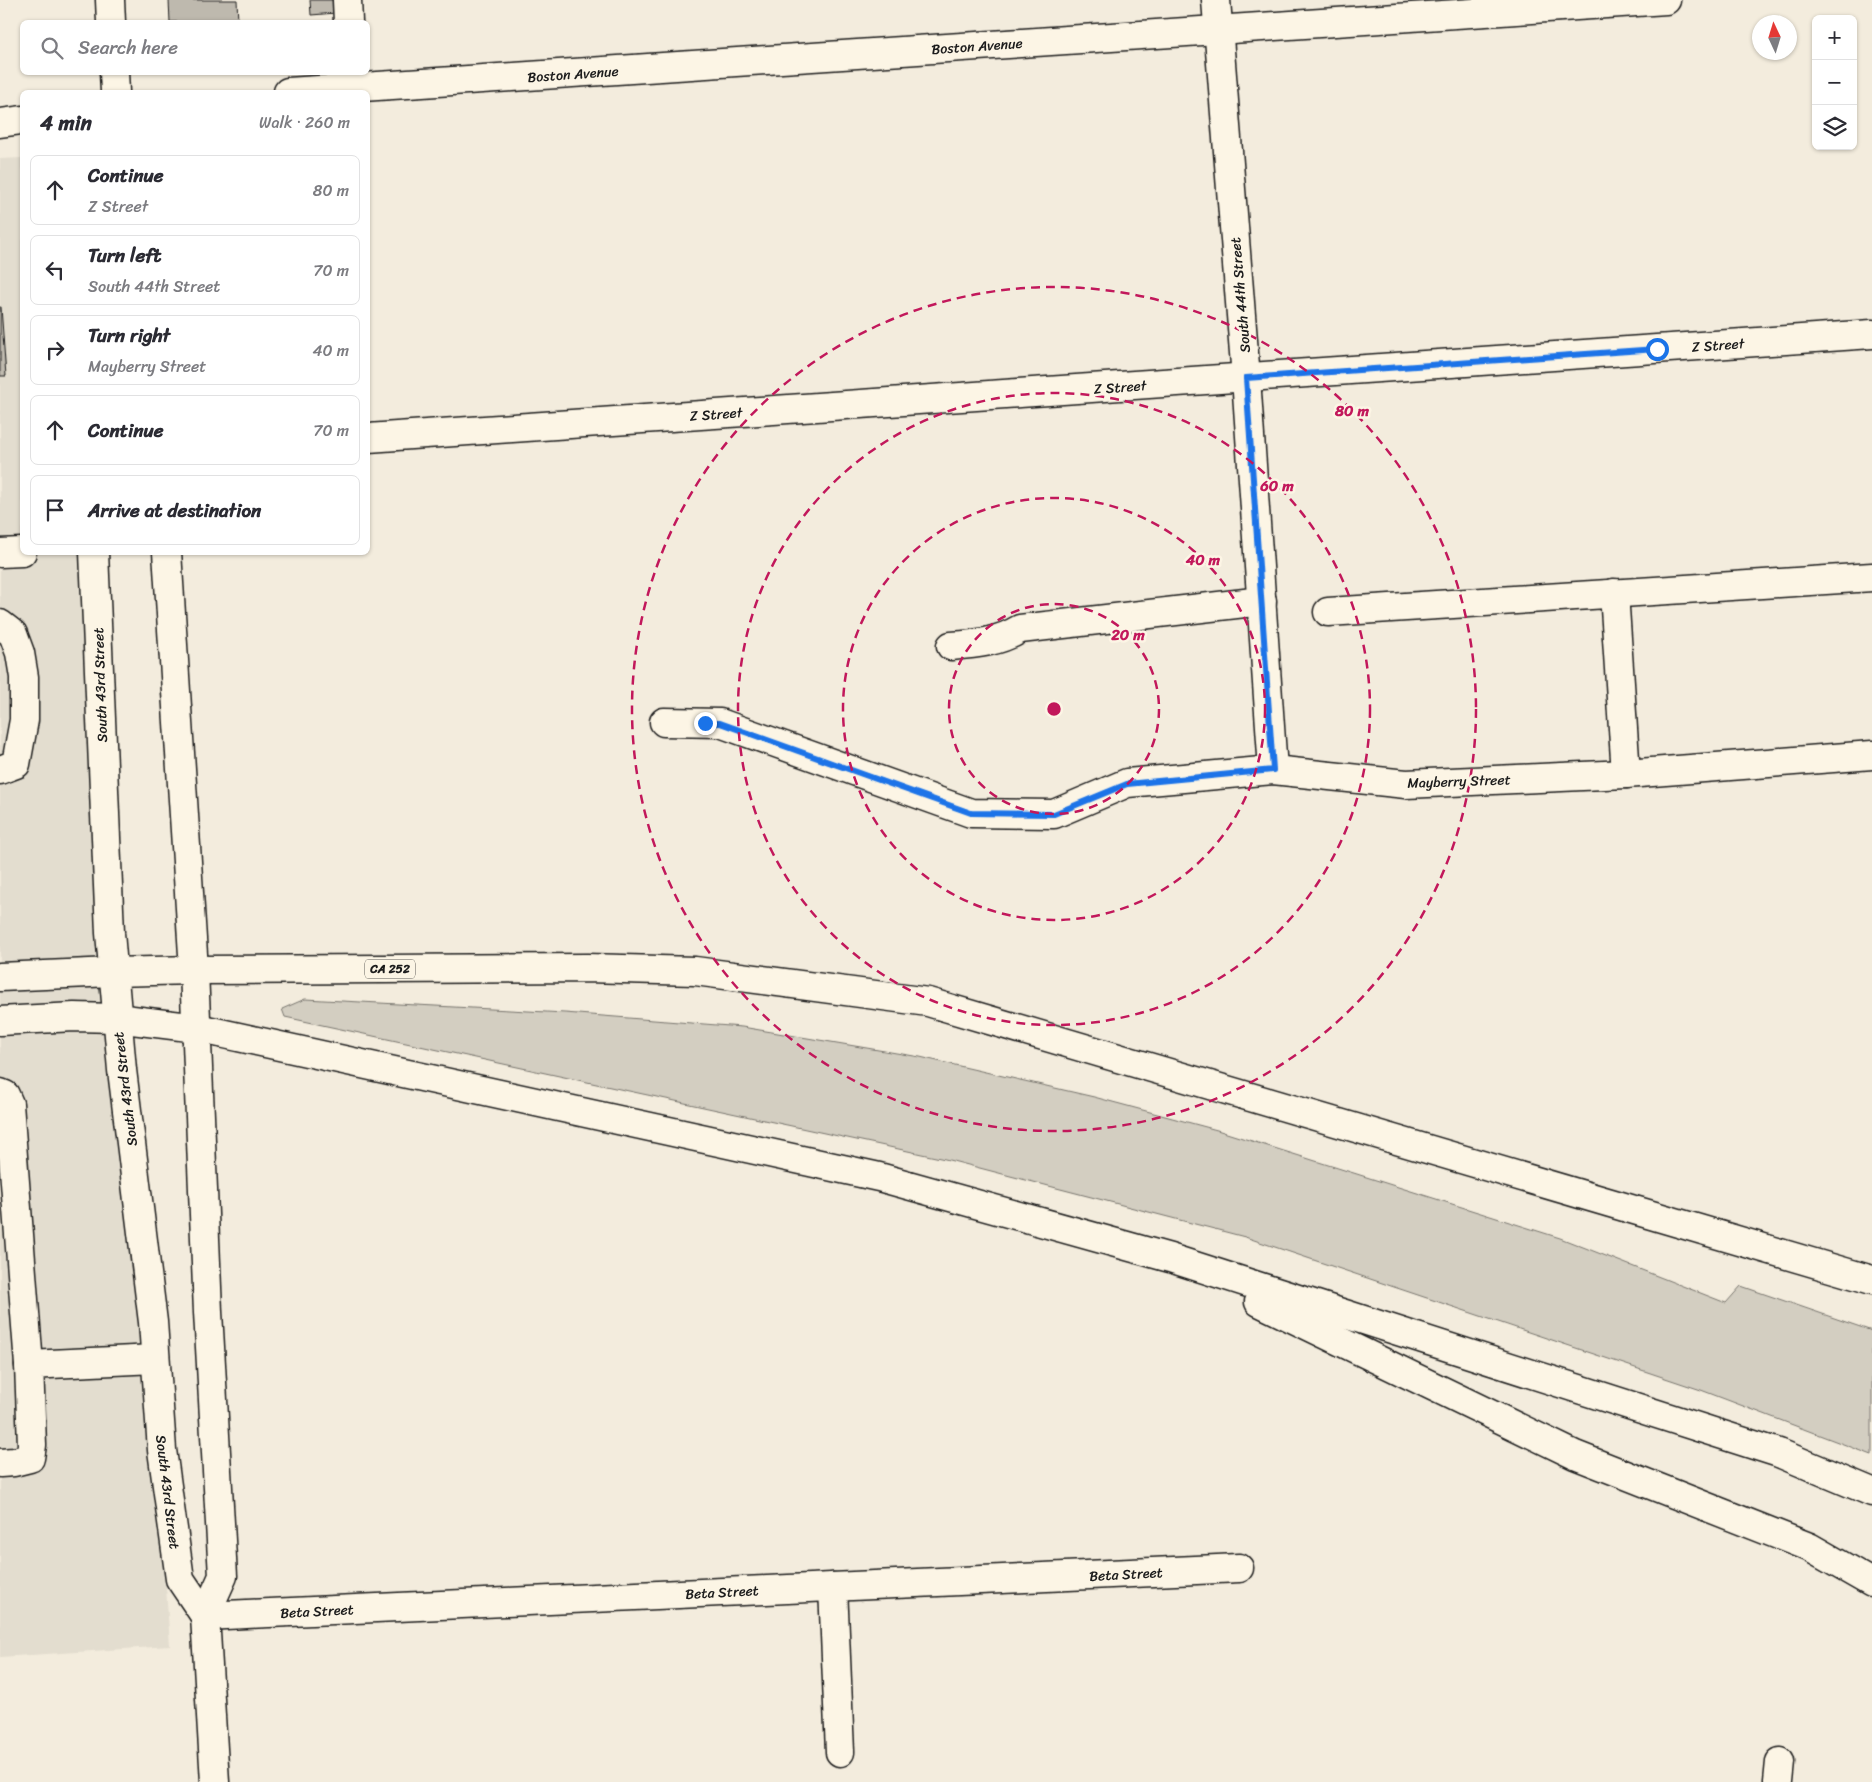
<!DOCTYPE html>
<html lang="en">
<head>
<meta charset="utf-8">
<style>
  body { margin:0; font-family:Sriracha,sans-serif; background:#f7f7f7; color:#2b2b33 }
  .controls { position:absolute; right:15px; top:15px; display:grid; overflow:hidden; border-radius:8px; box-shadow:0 1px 4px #0004 }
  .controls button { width:45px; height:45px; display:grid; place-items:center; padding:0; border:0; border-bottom:1px solid #e1e1e2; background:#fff; color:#2b2b33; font:25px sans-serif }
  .compass { position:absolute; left:1752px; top:15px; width:45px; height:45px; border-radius:50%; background:#fff; box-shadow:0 1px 4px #0004; rotate:356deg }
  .stop { position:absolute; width:15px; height:15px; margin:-11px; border:4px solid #1a73e8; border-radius:50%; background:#fff }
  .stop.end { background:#1a73e8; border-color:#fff; box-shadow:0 1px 5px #0008 }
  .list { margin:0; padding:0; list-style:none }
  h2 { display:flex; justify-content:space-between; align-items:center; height:65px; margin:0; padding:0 20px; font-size:21px }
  h2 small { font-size:16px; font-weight:400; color:#7c7c81 }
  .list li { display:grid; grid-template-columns:32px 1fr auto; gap:15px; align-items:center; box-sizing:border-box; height:70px; margin:0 10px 10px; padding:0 10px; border:1px solid #e1e1e2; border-radius:8px }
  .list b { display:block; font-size:19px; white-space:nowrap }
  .list p { margin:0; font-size:16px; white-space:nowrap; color:#7c7c81 }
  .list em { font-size:16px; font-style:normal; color:#7c7c81 }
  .icon { flex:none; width:28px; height:28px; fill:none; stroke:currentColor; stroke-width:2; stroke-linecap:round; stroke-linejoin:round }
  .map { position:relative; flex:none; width:1872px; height:1782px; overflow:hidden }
  .search { position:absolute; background:#fff; box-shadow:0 1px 4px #0004; left:20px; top:20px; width:350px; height:55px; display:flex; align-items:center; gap:12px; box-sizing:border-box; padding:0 18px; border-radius:8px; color:#7c7c81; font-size:19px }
  .panel { position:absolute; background:#fff; box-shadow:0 1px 4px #0004; left:20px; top:90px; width:350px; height:465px; border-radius:8px }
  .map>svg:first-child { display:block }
  .built { fill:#e3ddcf }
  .green { fill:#d3cec1; stroke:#78756e }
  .building { fill:#beb9ae; stroke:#1c1c1c }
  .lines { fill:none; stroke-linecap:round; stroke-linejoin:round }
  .minor-casing { stroke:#1c1c1c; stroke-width:31 }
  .major-casing { stroke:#1c1c1c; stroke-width:31 }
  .highway-casing { stroke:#1c1c1c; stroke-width:31 }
  .minor { stroke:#fcf5e5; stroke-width:28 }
  .major { stroke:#fcf5e5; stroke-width:28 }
  .highway { stroke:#fcf5e5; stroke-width:28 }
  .route { stroke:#1a73e8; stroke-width:6 }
  .ring { fill:none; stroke:#c2185b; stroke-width:2.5; stroke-dasharray:9 6 }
  .labels { text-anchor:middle; stroke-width:5; stroke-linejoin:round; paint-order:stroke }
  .shield { fill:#fcf5e5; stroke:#5f5d58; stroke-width:1 }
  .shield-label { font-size:12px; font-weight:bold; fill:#1c1c1c }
  .street-label { font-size:14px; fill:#1c1c1c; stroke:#fcf5e5 }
  .centre { fill:#c2185b; stroke:#fcf5e5; stroke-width:2.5 }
  .ring-label { font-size:15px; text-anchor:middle; font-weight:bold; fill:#c2185b; stroke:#fcf5e5; stroke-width:5; stroke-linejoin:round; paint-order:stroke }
</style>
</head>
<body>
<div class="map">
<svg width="1872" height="1782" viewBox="0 0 1872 1782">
  <rect width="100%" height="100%" fill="#f3ecdd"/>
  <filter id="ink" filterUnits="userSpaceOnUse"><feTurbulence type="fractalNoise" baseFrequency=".02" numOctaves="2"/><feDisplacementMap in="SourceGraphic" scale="10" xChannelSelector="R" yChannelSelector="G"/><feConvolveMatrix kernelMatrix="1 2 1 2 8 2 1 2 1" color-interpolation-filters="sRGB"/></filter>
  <g filter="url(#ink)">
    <polygon class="built" points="22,158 22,552 96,553 170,1646 0,1657 0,159"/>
    <polygon class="green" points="305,999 565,1013 742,1027 920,1057 1094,1097 1217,1130 1560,1238 1726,1303 1741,1286 1872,1331 1872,1455 1701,1390 1245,1237 945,1159 285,1017 282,1009"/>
    <g class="building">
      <polygon points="169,0 237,0 238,22 170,22"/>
      <polygon points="310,0 335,0 336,13 311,15"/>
      <polygon points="0,307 1,307 6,376 0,376"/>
    </g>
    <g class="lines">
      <g class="minor-casing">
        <g id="minor">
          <polyline points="347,0 348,22"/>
          <polyline points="1216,0 1246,378 1273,770"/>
          <polyline points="288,92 1666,0"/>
          <polyline points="0,123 22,120"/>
          <polyline points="368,438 1872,334"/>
          <polyline points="0,553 22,552"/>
          <polyline points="1614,593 1626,774"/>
          <polyline points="1328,612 1872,577"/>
          <polyline points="0,624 13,634 20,653 24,677 24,720 16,764 0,770"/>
          <path d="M951 646C976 644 999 642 1020 629L1262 601"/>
          <polyline points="664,722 720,723 971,813 1054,814 1127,783 1273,770 1406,784 1626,774 1872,755"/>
          <polyline points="0,977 112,972"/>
          <polyline points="0,1021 74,1017 116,1018"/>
          <polyline points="0,1093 5,1095 9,1104 29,1365"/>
          <polyline points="0,1463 14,1462 30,1458 32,1445 29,1365 155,1359"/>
          <polyline points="833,1587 840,1752"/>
          <polyline points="205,1616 1239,1568"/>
          <polyline points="1778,1782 1780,1762"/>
        </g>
      </g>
      <g class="major-casing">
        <g id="major">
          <polyline points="110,0 111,22"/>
          <polyline points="114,72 115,92"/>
          <polyline points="94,552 110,933 122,1070 153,1322 162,1450 180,1579 205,1616"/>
          <polyline points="167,552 194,970 208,1312 223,1576 205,1616 215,1782"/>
          <polyline points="112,972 194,970"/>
          <polyline points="116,1018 197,1028"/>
        </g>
      </g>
      <g class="highway-casing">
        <g id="highway">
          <polyline points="194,970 587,968 695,971 928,1002 1872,1280"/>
          <polyline points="197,1028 879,1177 1170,1258 1779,1453 1872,1492"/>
          <polyline points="1259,1302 1575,1455 1809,1547 1872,1583"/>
        </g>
      </g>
      <use href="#minor" class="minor"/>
      <use href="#major" class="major"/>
      <use href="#highway" class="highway"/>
    </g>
  </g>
  <g class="lines" filter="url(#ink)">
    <polyline class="route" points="705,723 720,723 971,813 1054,814 1127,784 1273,770 1246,378 1657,349"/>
  </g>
  <g class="ring">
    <circle cx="1054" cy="709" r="105"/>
    <circle cx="1054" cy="709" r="211"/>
    <circle cx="1054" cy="709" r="316"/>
    <circle cx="1054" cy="709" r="422"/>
  </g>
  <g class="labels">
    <rect class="shield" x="365" y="959.5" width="50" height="19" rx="4"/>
    <g class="shield-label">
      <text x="390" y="973">CA 252</text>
    </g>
    <g class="street-label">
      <text transform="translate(977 46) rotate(-4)" y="5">Boston Avenue</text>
      <text transform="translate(573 74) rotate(-4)" y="5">Boston Avenue</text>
      <text transform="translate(1240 295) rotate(-95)" y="5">South 44th Street</text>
      <text transform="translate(1718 345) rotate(-4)" y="5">Z Street</text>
      <text transform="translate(1120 387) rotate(-4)" y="5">Z Street</text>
      <text transform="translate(716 414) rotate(-4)" y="5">Z Street</text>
      <text transform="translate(100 685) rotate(-92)" y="5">South 43rd Street</text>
      <text transform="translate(1459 781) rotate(-2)" y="5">Mayberry Street</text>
      <text transform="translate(125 1089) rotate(-97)" y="5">South 43rd Street</text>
      <text transform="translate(168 1492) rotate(83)" y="5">South 43rd Street</text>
      <text transform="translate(1126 1574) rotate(-3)" y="5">Beta Street</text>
      <text transform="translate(722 1592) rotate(-3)" y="5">Beta Street</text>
      <text transform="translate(317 1611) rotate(-3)" y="5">Beta Street</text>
    </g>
  </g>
  <circle cx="1054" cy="709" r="8" class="centre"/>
  <g class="ring-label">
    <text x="1352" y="416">80 m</text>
    <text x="1277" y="491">60 m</text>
    <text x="1203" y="565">40 m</text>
    <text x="1128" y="640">20 m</text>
  </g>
</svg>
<div class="controls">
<button>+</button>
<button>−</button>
<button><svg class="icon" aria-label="layers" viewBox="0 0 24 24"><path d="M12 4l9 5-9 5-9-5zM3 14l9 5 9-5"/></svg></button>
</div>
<svg class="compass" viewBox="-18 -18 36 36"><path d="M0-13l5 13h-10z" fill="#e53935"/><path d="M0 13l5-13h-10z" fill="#7c7c81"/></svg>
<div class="stop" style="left:1657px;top:349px"></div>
<div class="stop end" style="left:705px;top:723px"></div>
<div class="search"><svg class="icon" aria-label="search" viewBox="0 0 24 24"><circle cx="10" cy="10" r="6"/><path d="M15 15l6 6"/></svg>Search here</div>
<section class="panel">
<h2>4 min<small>Walk · 260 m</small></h2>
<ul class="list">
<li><svg class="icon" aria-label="ahead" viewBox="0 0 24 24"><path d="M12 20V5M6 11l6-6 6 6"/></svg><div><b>Continue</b><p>Z Street</p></div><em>80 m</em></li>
<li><svg class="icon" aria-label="left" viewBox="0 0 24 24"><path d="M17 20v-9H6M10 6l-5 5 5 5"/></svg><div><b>Turn left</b><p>South 44th Street</p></div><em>70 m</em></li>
<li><svg class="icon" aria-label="right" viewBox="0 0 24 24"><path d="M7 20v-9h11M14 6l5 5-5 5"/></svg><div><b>Turn right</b><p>Mayberry Street</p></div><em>40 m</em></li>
<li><svg class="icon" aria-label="ahead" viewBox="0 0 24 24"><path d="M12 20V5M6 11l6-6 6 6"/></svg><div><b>Continue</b></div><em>70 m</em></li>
<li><svg class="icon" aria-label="arrive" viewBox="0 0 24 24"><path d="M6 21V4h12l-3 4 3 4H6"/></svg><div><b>Arrive at destination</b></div></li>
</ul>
</section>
</div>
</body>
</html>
